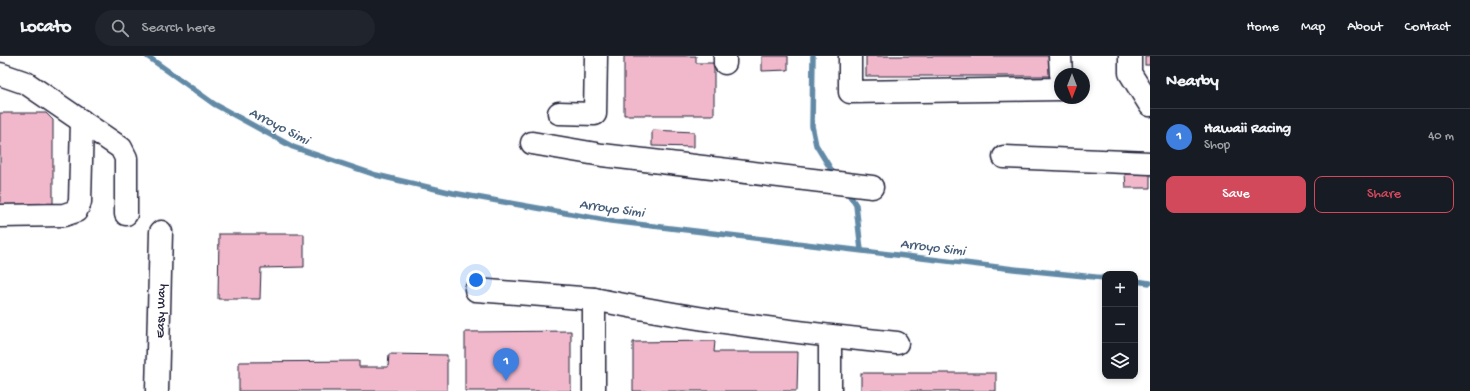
<!DOCTYPE html>
<html lang="en">
<head>
<meta charset="utf-8">
<style>
  body { margin:0; font-family:"Gochi Hand",sans-serif; background:#20242c; color:#f1f3f6 }
  .controls { position:absolute; right:12px; bottom:12px; display:grid; overflow:hidden; border-radius:8px; box-shadow:0 2px 6px #0003 }
  .controls button { width:36px; height:36px; display:grid; place-items:center; padding:0; border:0; border-bottom:1px solid #363941; background:#171b24; color:#f1f3f6; font:20px sans-serif }
  .compass { position:absolute; left:1054px; top:12px; width:36px; height:36px; border-radius:50%; background:#171b24; box-shadow:0 2px 6px #0003; rotate:180deg }
  .you { position:absolute; left:476px; top:224px; width:14px; height:14px; margin:-10px; border:3px solid #fff; border-radius:50%; background:#1a73e8; box-shadow:0 0 0 6px #1a73e833 }
  .badge { display:grid; place-items:center; width:26px; height:26px; border-radius:50%; background:#d1495b; color:#fff; font-size:13px; font-weight:700 }
  .pin { position:absolute; translate:-50% -33px; filter:drop-shadow(0 1px 2px #0008) }
  .pin::after { content:''; position:absolute; top:21px; width:14px; height:12px; background:inherit; clip-path:polygon(0 0,100% 0,50% 100%) }
  .list { margin:0; padding:0; list-style:none }
  h2 { display:flex; justify-content:space-between; align-items:center; height:52px; margin:0; padding:0 16px; font-size:17px }
  h2 small { font-size:13px; font-weight:400; color:#9ea1a6 }
  .list li { display:grid; grid-template-columns:26px 1fr auto; gap:12px; align-items:center; box-sizing:border-box; height:56px; padding:0 16px; border-top:1px solid #363941 }
  .list b { display:block; font-size:15px; white-space:nowrap }
  .list p { margin:0; font-size:13px; white-space:nowrap; color:#9ea1a6 }
  .list em { font-size:13px; font-style:normal; color:#9ea1a6 }
  .actions { display:flex; gap:8px; padding:12px 16px }
  .actions a { flex:1; padding:9px 0; border:1px solid #d1495b; border-radius:8px; text-align:center; font-size:14px; color:#d1495b }
  .actions .main { background:#d1495b; color:#fff }
  .icon { flex:none; width:22px; height:22px; fill:none; stroke:currentColor; stroke-width:2; stroke-linecap:round; stroke-linejoin:round }
  .map { position:relative; flex:none; width:1150px; height:335px; overflow:hidden }
  header { display:flex; align-items:center; gap:24px; box-sizing:border-box; height:56px; padding:0 20px; background:#171b24; border-bottom:1px solid #363941 }
  header strong { font-size:19px }
  nav { display:flex; gap:22px; margin-inline-start:auto; font-size:14px }
  .search { width:280px; height:36px; background:#20242c; display:flex; align-items:center; gap:10px; box-sizing:border-box; padding:0 14px; border-radius:22px; color:#9ea1a6; font-size:15px }
  main { display:flex }
  aside { flex:1; background:#171b24 }
  .map>svg:first-child { display:block }
  .lines { fill:none; stroke-linecap:round; stroke-linejoin:round }
  .stream { stroke:#628aa6; stroke-width:5.5 }
  .building { fill:#f1b8cb; stroke:#22223b }
  .minor-casing { stroke:#22223b; stroke-width:25 }
  .minor { stroke:#fff; stroke-width:22 }
  .labels { text-anchor:middle; stroke-width:3; stroke-linejoin:round; paint-order:stroke }
  .street-label { font-size:13px; fill:#22223b; stroke:#fff }
  .water-label { font-size:14px; font-style:italic; fill:#475f79; stroke:#fff }
</style>
</head>
<body>
<header>
<strong>Locato</strong>
<div class="search"><svg class="icon" aria-label="search" viewBox="0 0 24 24"><circle cx="10" cy="10" r="6"/><path d="M15 15l6 6"/></svg>Search here</div>
<nav><a>Home</a><a>Map</a><a>About</a><a>Contact</a></nav>
</header>
<main>
<div class="map">
<svg width="1150" height="335" viewBox="0 0 1150 335">
  <rect width="100%" height="100%" fill="#fff"/>
  <filter id="ink" filterUnits="userSpaceOnUse"><feTurbulence type="fractalNoise" baseFrequency=".025" numOctaves="2"/><feDisplacementMap in="SourceGraphic" scale="8" xChannelSelector="R" yChannelSelector="G"/><feConvolveMatrix kernelMatrix="1 2 1 2 8 2 1 2 1" color-interpolation-filters="sRGB"/></filter>
  <g filter="url(#ink)">
    <g class="lines">
      <g class="stream">
        <polyline points="147,0 214,48 293,91 376,119 453,137 611,165 1014,213 1105,222"/>
        <polyline points="813,0 812,70 816,89 835,120"/>
        <polyline points="848,137 856,149 861,194"/>
        <polyline points="1135,225 1150,227"/>
      </g>
    </g>
    <g class="building">
      <polygon points="624,0 696,0 696,7 714,7 714,59 624,59"/>
      <polygon points="762,0 788,0 788,14 762,15"/>
      <rect x="866" y="0" width="190" height="20"/>
      <rect x="1145" y="0" width="5" height="9"/>
      <polygon points="0,57 46,57 53,64 53,154 0,154"/>
      <polygon points="652,74 694,76 694,91 652,90"/>
      <polygon points="1125,118 1150,118 1150,132 1126,132"/>
      <polygon points="219,178 304,178 304,211 261,212 260,243 218,243"/>
      <polygon points="571,275 571,335 465,335 465,276"/>
      <polygon points="715,285 714,296 798,296 797,335 633,335 633,286"/>
      <polygon points="389,298 447,299 447,335 239,335 239,306 359,305 359,311 388,311"/>
      <rect x="861" y="317" width="135" height="18"/>
    </g>
    <g class="lines">
      <g class="minor-casing">
        <g id="minor">
          <polyline points="725,0 725,7"/>
          <polyline points="850,0 850,36 1060,33"/>
          <polyline points="1060,0 1061,18"/>
          <polyline points="1130,0 1130,17 1150,49"/>
          <polyline points="0,18 26,27 121,92 126,102 126,158"/>
          <polyline points="559,57 595,58 596,0"/>
          <polyline points="532,87 602,99 872,131"/>
          <polyline points="1004,101 1150,107"/>
          <polyline points="0,160 64,159 76,155 80,146 82,65"/>
          <polyline points="476,234 594,243 594,335"/>
          <path d="M594 243C694 264 796 277 897 287"/>
          <path id="s1" d="M157 335 161 176"/>
          <polyline points="830,335 830,281"/>
        </g>
      </g>
      <use href="#minor" class="minor"/>
    </g>
  </g>
  <g class="labels">
    <g class="street-label">
      <text dy="5" stroke="none"><textPath href="#s1" startOffset="80">Easy Way</textPath></text>
    </g>
    <g class="water-label">
      <text transform="translate(280 69) rotate(27)" y="5">Arroyo Simi</text>
      <text transform="translate(612 151) rotate(8)" y="5">Arroyo Simi</text>
      <text transform="translate(933 190) rotate(7)" y="5">Arroyo Simi</text>
    </g>
  </g>
</svg>
<div class="controls">
<button>+</button>
<button>−</button>
<button><svg class="icon" aria-label="layers" viewBox="0 0 24 24"><path d="M12 4l9 5-9 5-9-5zM3 14l9 5 9-5"/></svg></button>
</div>
<svg class="compass" viewBox="-18 -18 36 36"><path d="M0-13l5 13h-10z" fill="#e53935"/><path d="M0 13l5-13h-10z" fill="#9ea1a6"/></svg>
<div class="you"></div>
<div class="pin badge" style="left:506px;top:325px;background:#3f7fe0">1</div>
</div>
<aside>
<h2>Nearby<small></small></h2>
<ul class="list">
<li><span class="badge" style="background:#3f7fe0">1</span><div><b>Hawaii Racing</b><p>Shop</p></div><em>40 m</em></li>
</ul>
<div class="actions"><a class="main">Save</a><a>Share</a></div>
</aside>
</main>
</body>
</html>
